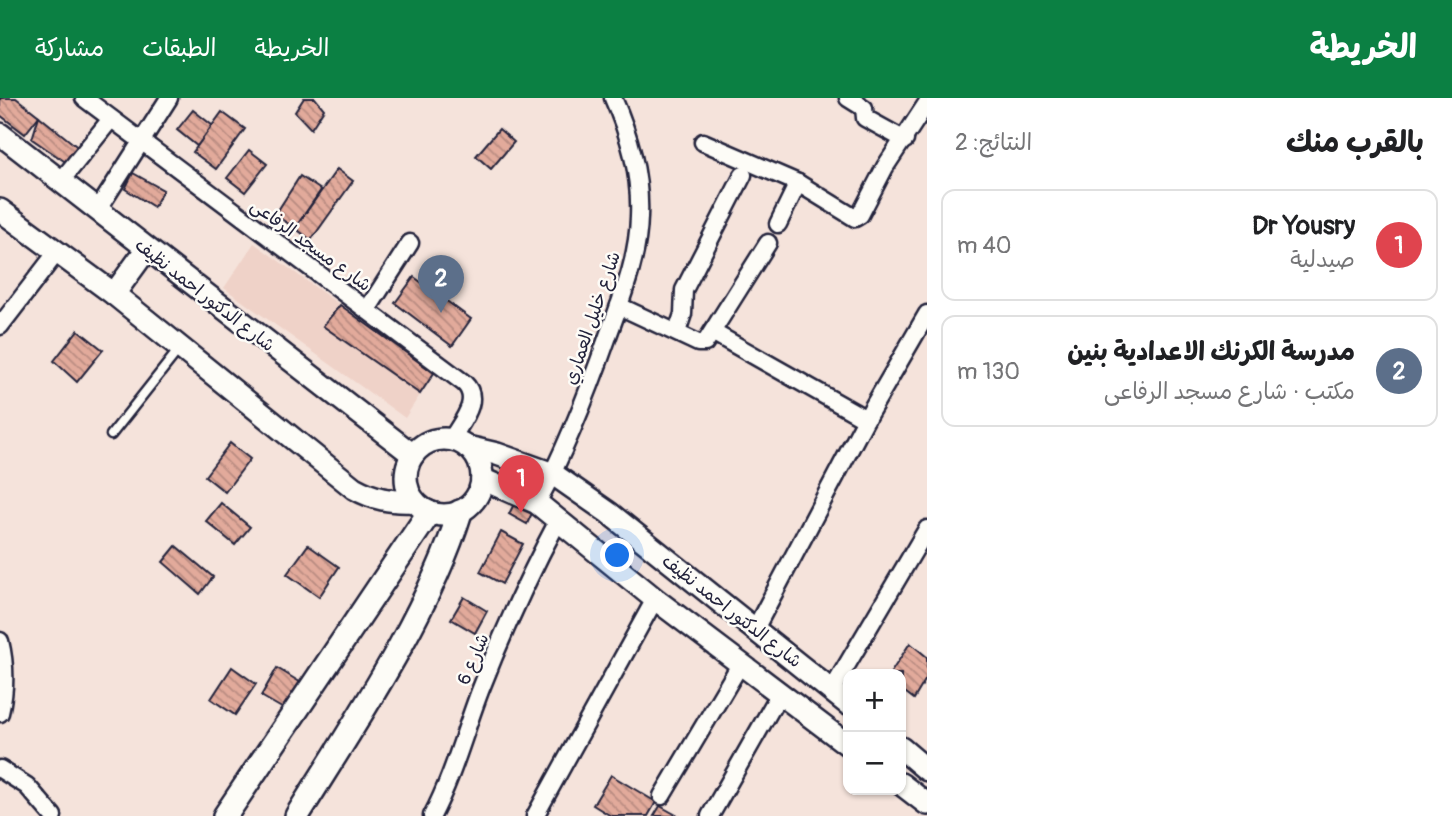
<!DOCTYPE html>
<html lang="ar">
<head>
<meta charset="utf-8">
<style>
  body { margin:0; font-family:Pangolin,"Playpen Sans Arabic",sans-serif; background:#f6f6f6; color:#202124; direction:rtl }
  .controls { position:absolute; right:21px; bottom:21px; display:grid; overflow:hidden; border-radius:14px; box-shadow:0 2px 5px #0004 }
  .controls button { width:63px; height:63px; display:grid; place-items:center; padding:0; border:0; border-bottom:2px solid #e0e0e0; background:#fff; color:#202124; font:35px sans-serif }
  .you { position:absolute; left:618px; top:458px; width:24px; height:24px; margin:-18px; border:5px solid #fff; border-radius:50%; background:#1a73e8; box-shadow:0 0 0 10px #1a73e833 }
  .badge { display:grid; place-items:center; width:46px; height:46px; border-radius:50%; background:#0b8043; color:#fff; font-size:23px; font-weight:700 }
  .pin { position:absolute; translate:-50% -58px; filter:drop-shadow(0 2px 4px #0008) }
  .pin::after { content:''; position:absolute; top:37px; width:24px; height:21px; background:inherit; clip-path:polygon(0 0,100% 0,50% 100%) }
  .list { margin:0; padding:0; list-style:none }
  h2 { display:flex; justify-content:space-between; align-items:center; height:91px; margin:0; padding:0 28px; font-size:30px }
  h2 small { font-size:23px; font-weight:400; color:#757577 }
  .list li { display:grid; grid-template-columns:46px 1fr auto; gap:21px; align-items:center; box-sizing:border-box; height:112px; margin:0 14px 14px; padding:0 14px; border:2px solid #e0e0e0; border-radius:14px }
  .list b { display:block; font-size:26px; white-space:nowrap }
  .list p { margin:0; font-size:23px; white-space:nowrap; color:#757577 }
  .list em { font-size:23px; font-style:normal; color:#757577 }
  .map { position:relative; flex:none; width:927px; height:718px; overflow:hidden; direction:ltr }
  header { display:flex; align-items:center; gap:42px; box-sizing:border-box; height:98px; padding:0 35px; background:#0b8043; color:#fff }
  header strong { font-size:33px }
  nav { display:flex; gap:38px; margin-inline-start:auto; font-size:24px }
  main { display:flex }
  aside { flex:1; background:#fff }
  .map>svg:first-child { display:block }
  .built { fill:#efd2c8 }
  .building { fill:url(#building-back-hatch); stroke:#22223b; stroke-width:2 }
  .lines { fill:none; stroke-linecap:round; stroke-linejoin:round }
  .service-casing { stroke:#22223b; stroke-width:13 }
  .minor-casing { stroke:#22223b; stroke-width:21 }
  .tertiary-casing { stroke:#22223b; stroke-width:26 }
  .secondary-casing { stroke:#22223b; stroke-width:28 }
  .service { stroke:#fdfcf7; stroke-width:8 }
  .minor { stroke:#fdfcf7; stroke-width:16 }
  .tertiary { stroke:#fdfcf7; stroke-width:21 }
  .secondary { stroke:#fdfcf7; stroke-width:23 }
  .labels { text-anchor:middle; stroke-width:5; stroke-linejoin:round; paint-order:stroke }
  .street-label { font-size:18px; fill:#22223b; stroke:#fdfcf7 }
</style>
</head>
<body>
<header>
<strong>الخريطة</strong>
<nav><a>الخريطة</a><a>الطبقات</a><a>مشاركة</a></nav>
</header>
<main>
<aside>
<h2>بالقرب منك<small>النتائج: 2</small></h2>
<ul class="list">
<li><span class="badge" style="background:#e0444e">1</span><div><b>Dr Yousry</b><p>صيدلية</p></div><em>40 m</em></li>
<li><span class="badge" style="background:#5c6f8a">2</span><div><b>مدرسة الكرنك الاعدادية بنين</b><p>مكتب · شارع مسجد الرفاعى</p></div><em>130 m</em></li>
</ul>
</aside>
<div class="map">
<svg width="927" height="718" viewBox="0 0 927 718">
  <defs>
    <pattern id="building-back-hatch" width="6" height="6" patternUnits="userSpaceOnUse" patternTransform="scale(1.75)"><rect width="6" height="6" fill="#e2aa9b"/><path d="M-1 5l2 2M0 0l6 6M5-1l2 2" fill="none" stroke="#b78a80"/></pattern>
  </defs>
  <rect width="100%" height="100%" fill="#f5e3db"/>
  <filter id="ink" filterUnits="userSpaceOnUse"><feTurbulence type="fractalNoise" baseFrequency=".0143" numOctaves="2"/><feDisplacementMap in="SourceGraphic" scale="14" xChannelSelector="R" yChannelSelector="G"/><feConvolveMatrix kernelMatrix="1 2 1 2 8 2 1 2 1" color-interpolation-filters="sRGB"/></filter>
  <g filter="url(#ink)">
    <polygon class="built" points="254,145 434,275 405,320 224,190"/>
    <g class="building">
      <polygon points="0,0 16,0 39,18 25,36 0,17"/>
      <polygon points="304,0 315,0 324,11 311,31 295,14"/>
      <polygon points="193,12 213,28 197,48 177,32"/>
      <polygon points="222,14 245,31 216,71 193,54"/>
      <polygon points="39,18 80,51 67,65 32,41"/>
      <polygon points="499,31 514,44 491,71 476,58"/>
      <polygon points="249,52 267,66 245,94 227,80"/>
      <polygon points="337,71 353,83 311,142 295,130"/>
      <polygon points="133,75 163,92 154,109 125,91"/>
      <polygon points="300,78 321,92 295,130 275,117"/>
      <polygon points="414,179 471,221 452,248 395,205"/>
      <polygon points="340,207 434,275 420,296 323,228"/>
      <polygon points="78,232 103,252 77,284 54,263"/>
      <polygon points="230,345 250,361 225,394 205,378"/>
      <polygon points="515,404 532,415 527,426 509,416"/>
      <polygon points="221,405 250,429 235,447 206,423"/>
      <polygon points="501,434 523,446 502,486 480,474"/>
      <polygon points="308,447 339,469 319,499 287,476"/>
      <polygon points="176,448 213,479 200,496 163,464"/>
      <polygon points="464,499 487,513 475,535 451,521"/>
      <polygon points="910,545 927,559 927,579 914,601 901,591 901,576 890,576"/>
      <polygon points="232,569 256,586 235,617 211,601"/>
      <polygon points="277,570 303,586 287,613 261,598"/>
      <polygon points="611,677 656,704 648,718 611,718 593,707"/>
      <polygon points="660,708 678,718 654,718"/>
    </g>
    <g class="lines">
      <g class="service-casing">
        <polyline id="service" points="111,337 180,250"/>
      </g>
      <g class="minor-casing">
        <g id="minor">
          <path d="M84 0 464 285C482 302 461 324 451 342"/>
          <polyline points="848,0 864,10 865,20 905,42"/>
          <polyline points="703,44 798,85 855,120 860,117 885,69 927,5"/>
          <polyline points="60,84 111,21"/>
          <polyline points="97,113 169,0"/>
          <polyline points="778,126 798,85"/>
          <polyline points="619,208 698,245 705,245 768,145"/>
          <polyline points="367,212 410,145"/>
          <polyline points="0,228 57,154"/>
          <polyline points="677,234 683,216 684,192 743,77"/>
          <polyline points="714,235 866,321"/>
          <path d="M537 405C566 352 588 295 608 238 622 199 638 161 639 119 641 77 630 38 613 0"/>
          <polyline points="755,531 866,321 927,216"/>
          <path d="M0 543C6 568 6 590 0 615"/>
          <polyline points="832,592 927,431"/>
          <polyline points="0,671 27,688 53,718"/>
          <polyline points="662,698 741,565"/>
          <path d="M432 718C453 678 464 635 480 593 503 534 529 477 559 421"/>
          <polyline points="535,718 655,501"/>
          <polyline points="710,718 780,595"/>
        </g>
      </g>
      <g class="tertiary-casing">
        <g id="tertiary">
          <polyline points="0,36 413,357"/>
          <path d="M0 112 114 196 354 390C374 401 390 404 413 403"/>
          <polyline points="114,196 146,152"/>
          <circle cx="444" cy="379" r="38"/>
          <polyline points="467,349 497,356 553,376 609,415 848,606"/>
          <polyline points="482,381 537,405 655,501 848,647"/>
          <polyline points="901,650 927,672"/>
          <polyline points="901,686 927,706"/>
        </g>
      </g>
      <g class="secondary-casing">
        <g id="secondary">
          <polyline points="225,718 429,415"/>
          <path d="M297 718C354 626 428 517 460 414"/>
        </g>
      </g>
      <use href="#service" class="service"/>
      <use href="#minor" class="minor"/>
      <use href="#tertiary" class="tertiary"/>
      <use href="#secondary" class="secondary"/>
    </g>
  </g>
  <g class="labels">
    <g class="street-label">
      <text transform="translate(311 147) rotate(36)" y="6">شارع مسجد الرفاعى</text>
      <text transform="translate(205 197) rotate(38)" y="6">شارع الدكتور احمد نظيف</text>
      <text transform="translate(592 220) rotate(-71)" y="6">شارع خليل العماري</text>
      <text transform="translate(732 513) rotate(38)" y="6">شارع الدكتور احمد نظيف</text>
      <text transform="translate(473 561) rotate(-67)" y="6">شارع 6</text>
    </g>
  </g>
</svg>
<div class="controls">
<button>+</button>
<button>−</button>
</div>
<div class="you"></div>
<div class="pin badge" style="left:521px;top:415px;background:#e0444e">1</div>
<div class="pin badge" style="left:441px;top:215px;background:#5c6f8a">2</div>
</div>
</main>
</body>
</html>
